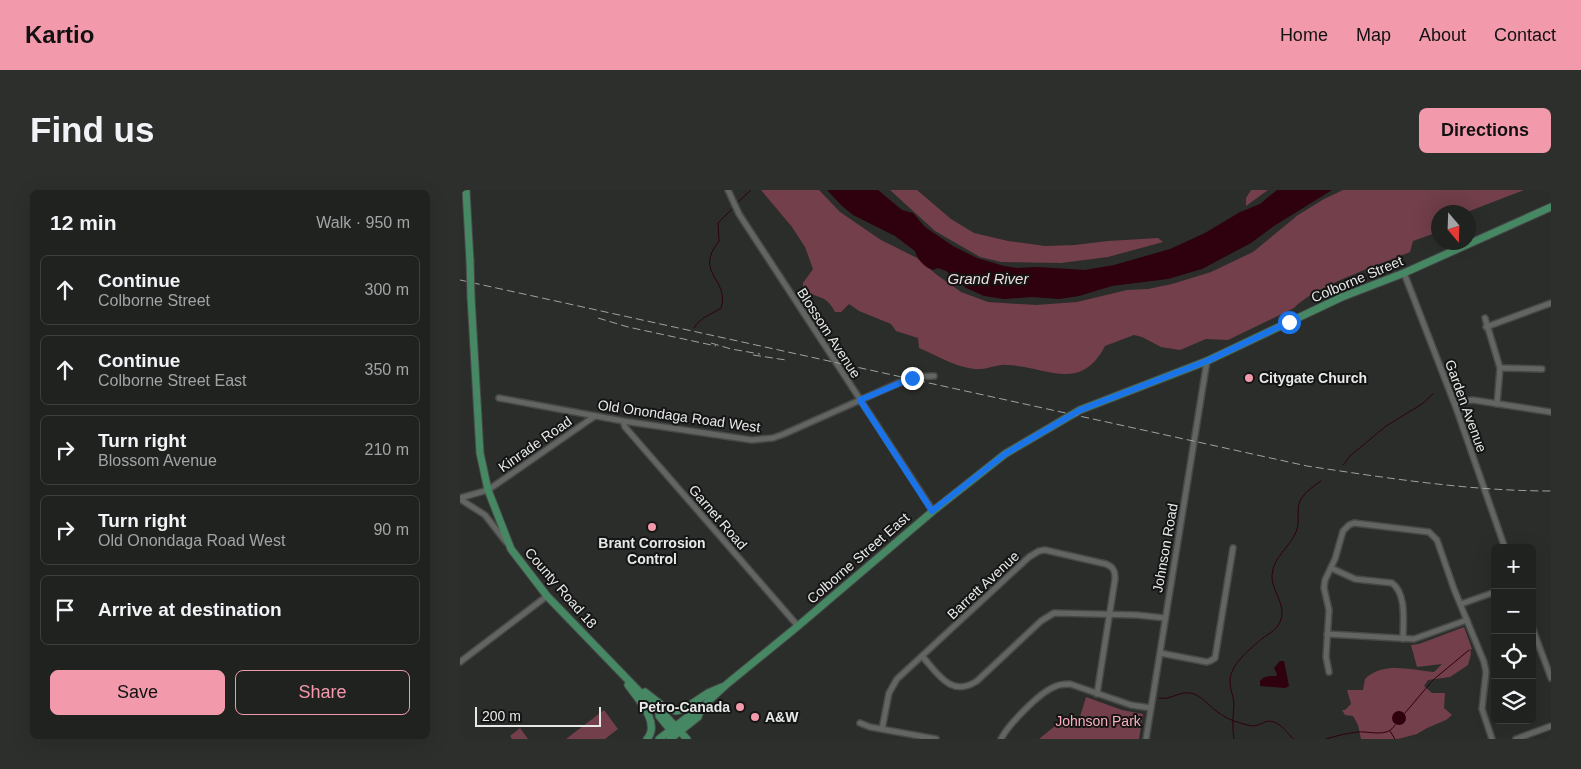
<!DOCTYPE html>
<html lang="en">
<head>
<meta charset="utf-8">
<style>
  body { margin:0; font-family:Helvetica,sans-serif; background:#2d2f2d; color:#f1f3f6 }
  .controls { position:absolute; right:15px; bottom:15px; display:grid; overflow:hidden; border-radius:8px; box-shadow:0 5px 20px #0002 }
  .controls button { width:45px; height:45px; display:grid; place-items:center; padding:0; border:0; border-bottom:1px solid #3d3f3e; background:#202220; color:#f1f3f6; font:25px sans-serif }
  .compass { position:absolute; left:971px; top:15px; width:45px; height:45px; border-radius:50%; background:#202220; box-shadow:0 5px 20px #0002; rotate:161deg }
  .scale { position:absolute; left:15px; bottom:12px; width:126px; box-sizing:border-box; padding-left:5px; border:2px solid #e7e9e8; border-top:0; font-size:14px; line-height:18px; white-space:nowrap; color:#e7e9e8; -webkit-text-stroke:4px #141514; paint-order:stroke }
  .stop { position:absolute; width:15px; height:15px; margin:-11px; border:4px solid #1a73e8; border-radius:50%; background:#fff }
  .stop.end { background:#1a73e8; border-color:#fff; box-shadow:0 1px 5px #0008 }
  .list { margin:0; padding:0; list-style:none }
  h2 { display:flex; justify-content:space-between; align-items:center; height:65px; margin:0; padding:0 20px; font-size:21px }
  h2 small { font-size:16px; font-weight:400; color:#a2a4a5 }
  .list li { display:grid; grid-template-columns:32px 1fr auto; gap:15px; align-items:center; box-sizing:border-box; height:70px; margin:0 10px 10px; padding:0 10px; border:1px solid #3d3f3e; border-radius:8px }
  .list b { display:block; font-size:19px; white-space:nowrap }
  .list p { margin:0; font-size:16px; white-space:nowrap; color:#a2a4a5 }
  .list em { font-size:16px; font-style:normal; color:#a2a4a5 }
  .actions { display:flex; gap:10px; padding:15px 20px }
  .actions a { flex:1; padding:11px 0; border:1px solid #f29aac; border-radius:8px; text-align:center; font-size:18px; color:#f29aac }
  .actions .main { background:#f29aac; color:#111 }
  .icon { flex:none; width:28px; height:28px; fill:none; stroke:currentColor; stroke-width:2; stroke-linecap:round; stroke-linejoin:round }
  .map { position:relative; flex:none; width:1091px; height:549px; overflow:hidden; border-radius:8px }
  header { display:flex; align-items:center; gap:30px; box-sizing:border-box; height:70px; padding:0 25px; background:#f29aac; color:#111 }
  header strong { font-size:24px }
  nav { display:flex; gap:28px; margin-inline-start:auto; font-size:18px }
  .intro { display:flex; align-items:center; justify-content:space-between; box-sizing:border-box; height:120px; padding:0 30px }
  h1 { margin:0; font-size:35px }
  .button { padding:12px 22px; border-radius:8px; background:#f29aac; color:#111; font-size:18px; font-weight:700 }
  main { display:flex; gap:30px; padding:0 30px }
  aside { flex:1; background:#202220; border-radius:8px; box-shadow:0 5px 20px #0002 }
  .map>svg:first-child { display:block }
  .green { fill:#723f4a }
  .water { fill:#2f000d }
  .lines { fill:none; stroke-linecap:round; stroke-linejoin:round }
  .stream { stroke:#2f000d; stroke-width:1 }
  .minor-casing { stroke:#464947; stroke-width:8 }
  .major-casing { stroke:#464947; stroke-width:9 }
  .minor { stroke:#626562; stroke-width:5 }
  .major { stroke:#468863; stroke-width:7 }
  .rail { stroke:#9fa19f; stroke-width:1; stroke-dasharray:8 4; stroke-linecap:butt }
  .major-bridge-casing { stroke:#464947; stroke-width:9; stroke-linecap:butt }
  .major-bridge { stroke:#468863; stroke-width:7 }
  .route { stroke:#1a73e8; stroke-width:6 }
  .poi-dot { fill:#f29aac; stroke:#141514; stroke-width:2 }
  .labels { text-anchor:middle; stroke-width:4; stroke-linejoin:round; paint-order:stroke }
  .street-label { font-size:14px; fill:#e7e9e8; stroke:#141514 }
  .poi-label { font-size:14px; font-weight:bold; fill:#e7e9e8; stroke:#141514; text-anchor:start }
  .park-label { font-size:14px; fill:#fcaebe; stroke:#141514 }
  .water-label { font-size:15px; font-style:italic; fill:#f1dde0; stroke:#141514 }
</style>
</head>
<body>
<header>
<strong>Kartio</strong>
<nav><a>Home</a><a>Map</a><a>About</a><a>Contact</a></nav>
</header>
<div class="intro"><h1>Find us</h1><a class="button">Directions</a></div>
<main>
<aside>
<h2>12 min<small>Walk · 950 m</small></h2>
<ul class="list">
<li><svg class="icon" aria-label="ahead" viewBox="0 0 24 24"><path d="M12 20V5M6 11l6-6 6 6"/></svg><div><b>Continue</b><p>Colborne Street</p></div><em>300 m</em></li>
<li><svg class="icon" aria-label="ahead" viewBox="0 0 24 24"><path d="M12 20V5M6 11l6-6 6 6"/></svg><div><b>Continue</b><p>Colborne Street East</p></div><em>350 m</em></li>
<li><svg class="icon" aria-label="right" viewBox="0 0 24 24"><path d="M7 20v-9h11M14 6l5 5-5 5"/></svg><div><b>Turn right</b><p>Blossom Avenue</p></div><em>210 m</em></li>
<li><svg class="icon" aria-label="right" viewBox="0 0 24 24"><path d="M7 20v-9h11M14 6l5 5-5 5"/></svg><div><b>Turn right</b><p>Old Onondaga Road West</p></div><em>90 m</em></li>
<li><svg class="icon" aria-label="arrive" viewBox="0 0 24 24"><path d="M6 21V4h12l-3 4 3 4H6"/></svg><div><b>Arrive at destination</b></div></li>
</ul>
<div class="actions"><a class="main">Save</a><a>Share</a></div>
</aside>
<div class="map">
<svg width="1091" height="549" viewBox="0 0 1091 549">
  <rect width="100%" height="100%" fill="#2b2d2b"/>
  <g class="green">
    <path d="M301 0H359L380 22 421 50 457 68 477 85 501 102 528 112 576 115 617 112 667 100 688 99 712 94 751 82 793 62 838 25 864 9 883 0H1064L1007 22H978V42L953 51 950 62C919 75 855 96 834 118L768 150 746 149 720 160 701 157 682 147 674 145 645 156C620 204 586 176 547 175 538 174 529 179 521 179 500 180 478 166 459 158L458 148 436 141 431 134 399 121 389 114 381 122H375C365 102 357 111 343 98V93L353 79 345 57 332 37Z"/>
    <polygon points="430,0 457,0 491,29 514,43 548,51 585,56 615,55 648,51 698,48 703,52 648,67 601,73 541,72 520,67 475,41"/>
    <polygon points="791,0 808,0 786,16 786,8"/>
    <path d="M1004 437 1012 459 1010 460 1011 464 1008 475 990 487 968 490 964 496 972 503H985L984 518 992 525 986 530 967 538 957 544 938 549H901L898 535 893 526 885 525 882 520H885L891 514 887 500H903L905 489C923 471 951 480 974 482L982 474 957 477 951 455 959 454Z"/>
    <polygon points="626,507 662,520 683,524 679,549 579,549 606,527 620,527"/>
    <polygon points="144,520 158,539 145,549 106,549"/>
    <polygon points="60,538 68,549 52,549 50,546"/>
  </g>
  <g class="water">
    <path d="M367 0H418L442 20 453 23 465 37 493 56 517 68 544 76 557 78 577 77 625 80 654 75 710 59 745 43 780 22 800 14 817 0H872L814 36 791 53 742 79 708 89 652 96 619 106 599 109 572 107 544 109 524 106 506 98 486 81 478 78 473 80C465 78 457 69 455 61L435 46 393 25 382 16Z"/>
    <path d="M820 471H824L829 496 825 498 800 496V491C804 486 810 486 816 486L817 484 814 478Z"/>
    <circle cx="939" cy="528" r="7"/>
  </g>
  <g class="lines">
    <g class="stream">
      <polyline points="277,13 291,0"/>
      <path d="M234 138C240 127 251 125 261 118 270 88 233 84 259 51L258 33 273 18"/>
      <polyline points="883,275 890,266 926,236 962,214 973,204"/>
      <path d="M699 508C711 511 721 499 734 504 744 508 750 517 759 523 768 530 782 534 792 536 798 536 800 534 805 532 817 528 826 541 833 549"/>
      <polyline points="945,523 973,490 1009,460"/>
      <polyline points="930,541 935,549"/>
      <path d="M774 549C772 537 773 527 774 515 774 507 770 500 770 492 769 475 791 458 803 448 810 443 819 438 821 429 826 414 811 400 812 385 813 367 830 357 836 342 841 331 835 319 841 309 846 301 854 296 861 291"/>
      <path d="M866 549C876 546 887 543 898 542 910 541 928 548 935 535"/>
    </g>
    <g class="minor-casing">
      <g id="minor">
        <polyline points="268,0 279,24 473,321"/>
        <polyline points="944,83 995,215 1045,358"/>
        <polyline points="1025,128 1040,178 1037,214"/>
        <polyline points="1026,137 1091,113"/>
        <polyline points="1040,178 1082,179"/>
        <polyline points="39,208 163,231 292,250 313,248 324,244 452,187 474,186"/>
        <polyline points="995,215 1002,211 1013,210 1091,222"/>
        <polyline points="163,231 165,237 338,436"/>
        <polyline points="0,308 28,300 135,226"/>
        <polyline points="0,309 25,325 46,352"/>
        <path d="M871 378 895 389 932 393C947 404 943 432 943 449"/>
        <polyline points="1001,414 1035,402"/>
        <polyline points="1072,437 1091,488"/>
        <polyline points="867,444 954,449 1007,430"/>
        <polyline points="700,463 747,472 750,471 755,468 773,358"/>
        <path d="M462 466C478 484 491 508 517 491L581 431 594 423 677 425 705 428"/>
        <polyline points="0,472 87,406"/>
        <polyline points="869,482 866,467 869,420 864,398 865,390 875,369 883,341 889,335 894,333 969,342 977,350 994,399 1024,472 1026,482 1022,519 1032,549"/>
        <polyline points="400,533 410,537 476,549"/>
        <path d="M422 539 429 503 437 489 569 367 579 361 585 360 646 374C653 377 655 380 655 389L637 504"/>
        <path d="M541 549C548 535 579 503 594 497 599 494 604 494 610 494L671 515 691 518"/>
        <polyline points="686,549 747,171"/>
        <polyline points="1056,549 1091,536"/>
      </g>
    </g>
    <g class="major-casing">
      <g id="major">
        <polyline points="6,0 10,71"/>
        <polyline points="11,107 20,263 28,300 51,359 87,406 199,522 203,523 227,549"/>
        <path d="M168 495C178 509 201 533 187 549"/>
        <polyline points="185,502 204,517 216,521 224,519 248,503 262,497"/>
        <polyline points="199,522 199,526 213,543"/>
        <polyline points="199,549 234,522 241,518 267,494 338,436 473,321 545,264 620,220 747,171 882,107 944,83 1091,17"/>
        <polyline points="210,549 238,527 241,518"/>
      </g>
    </g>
    <use href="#minor" class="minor"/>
    <use href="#major" class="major"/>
    <g class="rail">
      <path d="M0 90 847 276C927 288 1009 301 1091 301"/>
      <polyline points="138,128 168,137 256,156"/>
      <polyline points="251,153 271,159 300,164"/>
      <polyline points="293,165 326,170"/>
    </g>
    <g class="major-bridge-casing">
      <polyline id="major-bridge" points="10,71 11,107"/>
    </g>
    <use href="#major-bridge" class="major-bridge"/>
  </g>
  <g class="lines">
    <polyline class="route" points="452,188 400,210 472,321 545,264 620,220 747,171 829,132"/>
  </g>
  <g class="poi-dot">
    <circle cx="789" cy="188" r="5"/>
    <circle cx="192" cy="337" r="5"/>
    <circle cx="280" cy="517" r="5"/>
    <circle cx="295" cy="527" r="5"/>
  </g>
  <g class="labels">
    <g class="street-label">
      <text transform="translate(897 89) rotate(-23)" y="5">Colborne Street</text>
      <text transform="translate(369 143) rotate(57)" y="5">Blossom Avenue</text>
      <text transform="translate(1006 216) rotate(70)" y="5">Garden Avenue</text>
      <text transform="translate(219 226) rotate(8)" y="5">Old Onondaga Road West</text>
      <text transform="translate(75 254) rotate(-35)" y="5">Kinrade Road</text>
      <text transform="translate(258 327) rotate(49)" y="5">Garnet Road</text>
      <text transform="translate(705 358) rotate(-80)" y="5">Johnson Road</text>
      <text transform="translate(398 368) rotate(-41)" y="5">Colborne Street East</text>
      <text transform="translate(523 395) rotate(-43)" y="5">Barrett Avenue</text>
      <text transform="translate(101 398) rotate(49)" y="5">County Road 18</text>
    </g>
    <g class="poi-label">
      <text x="799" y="193">Citygate Church</text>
      <text x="192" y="358" text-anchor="middle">Brant Corrosion<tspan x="192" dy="16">Control</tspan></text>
      <text x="270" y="522" text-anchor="end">Petro-Canada</text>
      <text x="305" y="532">A&amp;W</text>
    </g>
    <g class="park-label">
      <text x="638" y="536">Johnson Park</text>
    </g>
    <g class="water-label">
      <text x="528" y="94">Grand River</text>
    </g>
  </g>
</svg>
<div class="controls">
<button>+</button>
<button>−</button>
<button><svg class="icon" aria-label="locate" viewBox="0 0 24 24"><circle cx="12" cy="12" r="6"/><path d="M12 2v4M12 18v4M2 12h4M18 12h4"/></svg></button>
<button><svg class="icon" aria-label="layers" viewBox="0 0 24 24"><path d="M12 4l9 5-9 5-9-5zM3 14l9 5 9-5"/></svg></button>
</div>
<svg class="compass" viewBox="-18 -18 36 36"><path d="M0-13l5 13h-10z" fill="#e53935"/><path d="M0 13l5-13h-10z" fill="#a2a4a5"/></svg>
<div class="scale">200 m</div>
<div class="stop" style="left:829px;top:132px"></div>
<div class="stop end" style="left:452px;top:188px"></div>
</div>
</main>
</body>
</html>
